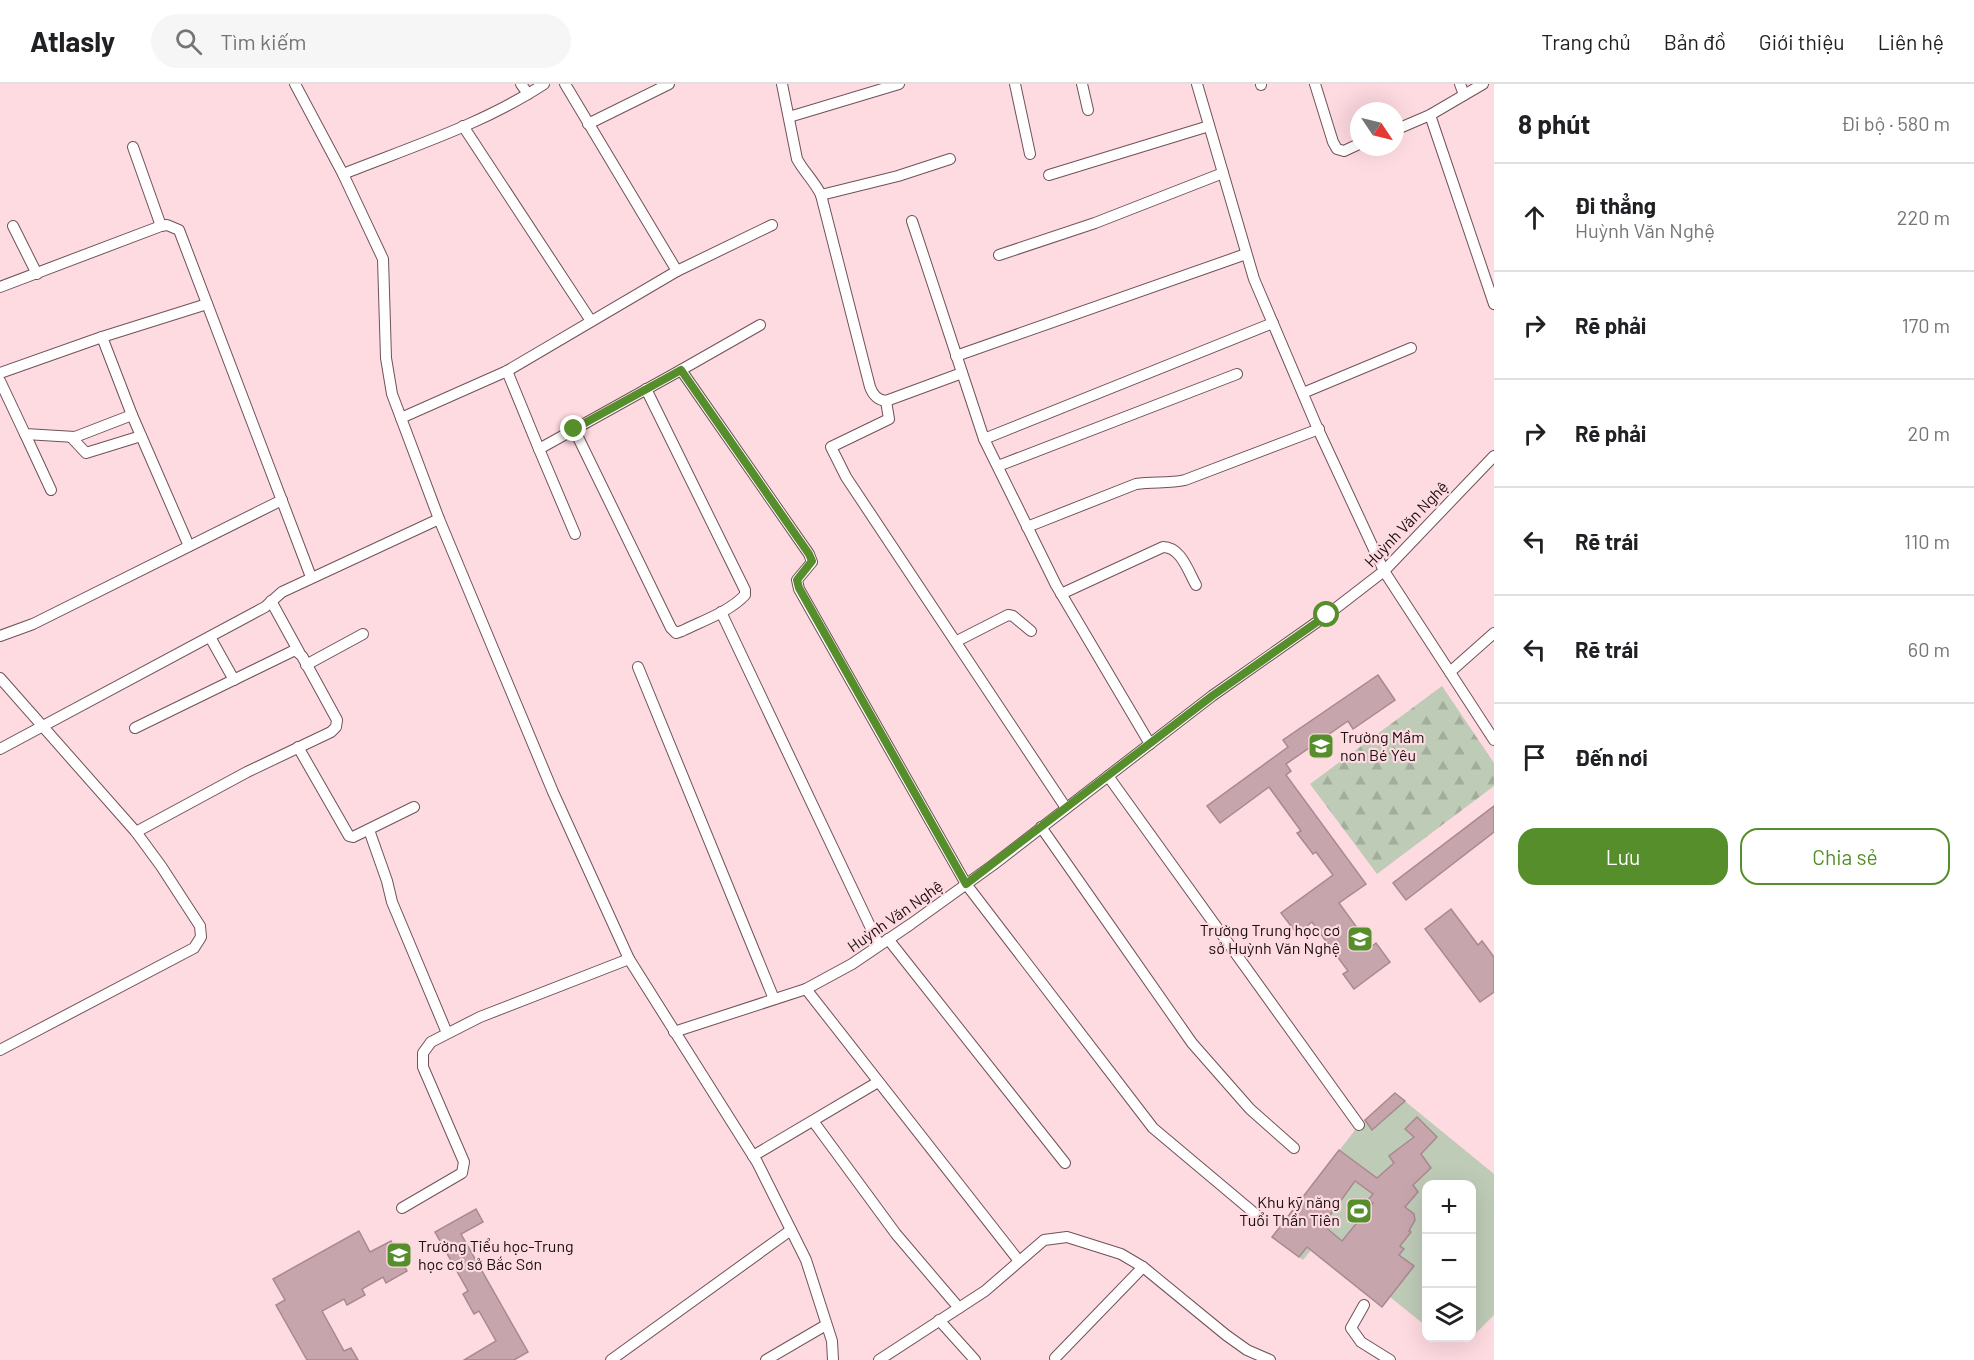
<!DOCTYPE html>
<html lang="vi">
<head>
<meta charset="utf-8">
<style>
  body { margin:0; font-family:Barlow,sans-serif; background:#f6f6f6; color:#202124 }
  .controls { position:absolute; right:18px; bottom:18px; display:grid; overflow:hidden; border-radius:12px; box-shadow:0 6px 24px #0002 }
  .controls button { width:54px; height:54px; display:grid; place-items:center; padding:0; border:0; border-bottom:2px solid #e0e0e0; background:#fff; color:#202124; font:30px sans-serif }
  .compass { position:absolute; left:1350px; top:18px; width:54px; height:54px; border-radius:50%; background:#fff; box-shadow:0 6px 24px #0002; rotate:125deg }
  .stop { position:absolute; width:18px; height:18px; margin:-14px; border:4px solid #558e2b; border-radius:50%; background:#fff }
  .stop.end { background:#558e2b; border-color:#fff; box-shadow:0 2px 6px #0008 }
  .list { margin:0; padding:0; list-style:none }
  h2 { display:flex; justify-content:space-between; align-items:center; height:78px; margin:0; padding:0 24px; font-size:26px }
  h2 small { font-size:20px; font-weight:400; color:#757577 }
  .list li { display:grid; grid-template-columns:39px 1fr auto; gap:18px; align-items:center; box-sizing:border-box; height:108px; padding:0 24px; border-top:2px solid #e0e0e0 }
  .list b { display:block; font-size:22px; white-space:nowrap }
  .list p { margin:0; font-size:20px; white-space:nowrap; color:#757577 }
  .list em { font-size:20px; font-style:normal; color:#757577 }
  .actions { display:flex; gap:12px; padding:18px 24px }
  .actions a { flex:1; padding:14px 0; border:2px solid #558e2b; border-radius:18px; text-align:center; font-size:21px; color:#558e2b }
  .actions .main { background:#558e2b; color:#fff }
  .icon { flex:none; width:33px; height:33px; fill:none; stroke:currentColor; stroke-width:2; stroke-linecap:round; stroke-linejoin:round }
  .map { position:relative; flex:none; width:1494px; height:1276px; overflow:hidden }
  header { display:flex; align-items:center; gap:36px; box-sizing:border-box; height:84px; padding:0 30px; background:#fff; border-bottom:2px solid #e0e0e0 }
  header strong { font-size:28px }
  nav { display:flex; gap:33px; margin-inline-start:auto; font-size:21px }
  .search { width:420px; height:54px; background:#f6f6f6; display:flex; align-items:center; gap:15px; box-sizing:border-box; padding:0 21px; border-radius:33px; color:#757577; font-size:22px }
  main { display:flex }
  aside { flex:1; background:#fff }
  .map>svg:first-child { display:block }
  .forest { fill:url(#forest-firs) }
  .pitch { fill:#becbb7 }
  .building { fill:#c7a5ac; stroke:#a98990; stroke-width:1.5; fill-rule:evenodd }
  .lines { fill:none; stroke-linecap:round; stroke-linejoin:round }
  .street-casing { stroke:#705259; stroke-width:12 }
  .street { stroke:#fff; stroke-width:10 }
  .route { stroke:#558e2b; stroke-width:8 }
  .labels { text-anchor:middle; stroke-width:4.5; stroke-linejoin:round; paint-order:stroke }
  .street-label { font-size:16px; fill:#1a0f11; stroke:#fedae1 }
  .poi-label { font-size:16px; fill:#1a0f11; stroke:#fedae1; text-anchor:start }
</style>
</head>
<body>
<header>
<strong>Atlasly</strong>
<div class="search"><svg class="icon" aria-label="search" viewBox="0 0 24 24"><circle cx="10" cy="10" r="6"/><path d="M15 15l6 6"/></svg>Tìm kiếm</div>
<nav><a>Trang chủ</a><a>Bản đồ</a><a>Giới thiệu</a><a>Liên hệ</a></nav>
</header>
<main>
<div class="map">
<svg width="1494" height="1276" viewBox="0 0 1494 1276">
  <defs>
    <pattern id="forest-firs" width="22" height="20" patternUnits="userSpaceOnUse" patternTransform="scale(1.5)"><rect width="22" height="20" fill="#becbb7"/><path d="M5 1l3.5 6h-7zM16 11l3.5 6h-7z" fill="#a3ad9c"/></pattern>
  </defs>
  <rect width="100%" height="100%" fill="#fedae1"/>
  <polygon class="forest" points="1442,602 1494,679 1494,702 1377,790 1310,700"/>
  <polygon class="pitch" points="1395,1009 1494,1090 1494,1231 1472,1253 1472,1100 1426,1100 1426,1242 1390,1213 1382,1223 1311,1166 1303,1176 1272,1153 1359,1041"/>
  <g class="building">
    <polygon points="1378,591 1395,616 1353,645 1348,637 1286,680 1291,687 1286,691 1366,800 1339,819 1371,863 1376,859 1390,878 1354,905 1343,890 1348,887 1312,838 1297,850 1281,829 1333,791 1316,768 1313,770 1297,749 1301,747 1269,703 1220,739 1207,722 1288,663 1283,656"/>
    <polygon points="1494,722 1494,748 1406,816 1393,799"/>
    <polygon points="1451,825 1478,861 1482,857 1494,873 1494,908 1480,918 1425,845"/>
    <polygon points="1395,1009 1405,1017 1372,1046 1365,1036"/>
    <path d="M1417 1033 1437 1053 1421 1070 1431 1084 1413 1101 1418 1108 1405 1123 1414 1130 1415 1136 1409 1147 1411 1148 1400 1162 1404 1165 1399 1171 1414 1182 1382 1223 1307 1163 1299 1173 1272 1153 1339 1066 1377 1094 1394 1079 1389 1072 1414 1053 1405 1045ZM1355 1097 1373 1110 1368 1116 1373 1119 1342 1157 1323 1141Z"/>
    <polygon points="476,1125 483,1138 461,1150 528,1268 514,1276 464,1276 496,1257 479,1227 474,1230 463,1210 468,1207 435,1148"/>
    <polygon points="359,1147 370,1168 391,1157 407,1187 386,1199 383,1193 362,1205 365,1211 347,1221 344,1215 322,1227 344,1267 351,1264 358,1276 307,1276 276,1221 285,1216 273,1195"/>
  </g>
  <g class="lines">
    <g class="street-casing">
      <g id="street">
        <polyline points="295,0 343,90 383,175 386,274 392,310 439,435 553,708 629,875 757,1078 806,1176 832,1257 833,1276"/>
        <polyline points="521,0 528,10"/>
        <polyline points="565,0 677,187"/>
        <path d="M782 0 797 75C804 88 815 98 821 111L870 303C873 311 877 316 886 317L962 289"/>
        <polyline points="1015,0 1030,70"/>
        <polyline points="1082,0 1088,26"/>
        <polyline points="1197,0 1254,195 1317,343 1384,487 1494,656"/>
        <polyline points="1261,0 1261,1"/>
        <polyline points="1315,0 1333,58 1337,65 1344,67 1359,60"/>
        <polyline points="1460,0 1464,11"/>
        <polyline points="1430,31 1494,220"/>
        <polyline points="789,33 899,0"/>
        <polyline points="588,40 669,0"/>
        <polyline points="463,42 591,237"/>
        <polyline points="1395,46 1430,31 1483,0"/>
        <polyline points="133,63 161,142"/>
        <path d="M343 90C411 63 483 40 544 0"/>
        <polyline points="1049,91 1209,42"/>
        <polyline points="821,111 898,92 950,75"/>
        <polyline points="912,137 984,355 1056,501 1150,660"/>
        <polyline points="13,142 37,190"/>
        <polyline points="999,171 1095,139 1223,89"/>
        <polyline points="0,203 161,142 167,141 179,146 311,493"/>
        <polyline points="102,253 132,331 189,462"/>
        <polyline points="956,272 1246,170"/>
        <polyline points="681,286 760,241"/>
        <polyline points="507,287 539,365"/>
        <polyline points="0,289 102,253 207,220"/>
        <polyline points="0,297 25,350 75,353 132,331"/>
        <polyline points="1303,309 1411,264"/>
        <polyline points="886,317 889,335 831,363 846,393 1066,724"/>
        <polyline points="401,334 507,287 677,187 772,141"/>
        <path d="M574 345 671 544 676 549 682 547C702 537 729 528 745 511V506L646 305"/>
        <polyline points="25,350 51,406"/>
        <polyline points="71,353 86,369 141,352"/>
        <polyline points="984,355 1273,239"/>
        <polyline points="998,382 1237,290"/>
        <path d="M1027 443 1136 400C1153 397 1168 400 1185 396L1319 345"/>
        <polyline points="575,450 539,365 681,286 809,470 812,478 797,496 799,505 966,800 1153,1044 1259,1133"/>
        <path d="M1061 510 1163 463C1181 463 1188 487 1196 501"/>
        <polyline points="271,517 299,568"/>
        <polyline points="721,528 879,861"/>
        <polyline points="0,552 33,540 282,416"/>
        <polyline points="210,553 234,596"/>
        <polyline points="957,557 1008,531 1013,532 1031,547"/>
        <polyline points="306,581 363,550"/>
        <polyline points="638,583 774,915"/>
        <polyline points="1450,588 1494,549"/>
        <polyline points="0,594 136,748 161,782 200,842 201,853 194,864 0,966"/>
        <polyline points="135,644 295,566 302,572 337,636 336,643 331,648 247,688 136,748"/>
        <polyline points="298,663 349,752 353,753 414,723"/>
        <polyline points="0,665 265,523 282,508 439,435"/>
        <polyline points="1108,692 1359,1041"/>
        <polyline points="1041,743 1192,959 1250,1025 1294,1064"/>
        <polyline points="369,746 387,797 392,818 447,949"/>
        <polyline points="888,855 1065,1079"/>
        <polyline points="806,905 1019,1177"/>
        <polyline points="674,948 806,905 852,880 911,840 993,781 1212,612 1327,531 1384,487 1494,372"/>
        <polyline points="813,1037 896,1150 959,1224"/>
        <polyline points="753,1072 878,998"/>
        <polyline points="402,1124 462,1089 464,1078 423,983 423,969 431,958 480,933 629,875"/>
        <polyline points="1364,1221 1351,1244 1361,1258 1390,1276"/>
        <polyline points="939,1236 975,1276"/>
        <polyline points="1055,1274 1143,1183"/>
        <polyline points="611,1276 791,1146"/>
        <polyline points="766,1276 826,1241"/>
        <polyline points="879,1276 985,1207 1044,1156 1067,1153 1121,1170 1143,1183 1226,1251 1247,1266 1270,1276"/>
      </g>
    </g>
    <use href="#street" class="street"/>
  </g>
  <g class="lines">
    <polyline class="route" points="574,345 681,286 809,470 812,477 797,496 799,504 966,800 1212,612 1327,531"/>
  </g>
  <defs>
    <g id="school-square" transform="scale(1.35)"><rect x="-9" y="-9" width="18" height="18" rx="4" fill="#558e2b" stroke="#fedae1"/><path d="M0-5L7-2L0 1L-7-2ZM-4 1L0 2.5L4 1V4Q0 6-4 4Z" fill="#fff"/></g>
    <g id="stadium-square" transform="scale(1.35)"><rect x="-9" y="-9" width="18" height="18" rx="4" fill="#558e2b" stroke="#fedae1"/><path d="M0-5a6.5 5 0 1 0 0 10a6.5 5 0 1 0 0-10ZM-3.5-1.8h7v3.6h-7Z" fill="#fff"/></g>
  </defs>
  <g fill-rule="evenodd">
    <use href="#school-square" x="1321" y="662"/>
    <use href="#school-square" x="1360" y="855"/>
    <use href="#stadium-square" x="1359" y="1127"/>
    <use href="#school-square" x="399" y="1171"/>
  </g>
  <g class="labels">
    <g class="street-label">
      <text transform="translate(1406 440) rotate(-46)" y="6">Huỳnh Văn Nghệ</text>
      <text transform="translate(895 832) rotate(-35)" y="6">Huỳnh Văn Nghệ</text>
    </g>
    <g class="poi-label">
      <text x="1340" y="659">Trường Mầm<tspan x="1340" dy="18">non Bé Yêu</tspan></text>
      <text x="1340" y="852" text-anchor="end">Trường Trung học cơ<tspan x="1340" dy="18">sở Huỳnh Văn Nghệ</tspan></text>
      <text x="1340" y="1124" text-anchor="end">Khu kỹ năng<tspan x="1340" dy="18">Tuổi Thần Tiên</tspan></text>
      <text x="418" y="1168">Trường Tiểu học-Trung<tspan x="418" dy="18">học cơ sở Bắc Sơn</tspan></text>
    </g>
  </g>
</svg>
<div class="controls">
<button>+</button>
<button>−</button>
<button><svg class="icon" aria-label="layers" viewBox="0 0 24 24"><path d="M12 4l9 5-9 5-9-5zM3 14l9 5 9-5"/></svg></button>
</div>
<svg class="compass" viewBox="-18 -18 36 36"><path d="M0-13l5 13h-10z" fill="#e53935"/><path d="M0 13l5-13h-10z" fill="#757577"/></svg>
<div class="stop" style="left:1327px;top:531px"></div>
<div class="stop end" style="left:574px;top:345px"></div>
</div>
<aside>
<h2>8 phút<small>Đi bộ · 580 m</small></h2>
<ul class="list">
<li><svg class="icon" aria-label="ahead" viewBox="0 0 24 24"><path d="M12 20V5M6 11l6-6 6 6"/></svg><div><b>Đi thẳng</b><p>Huỳnh Văn Nghệ</p></div><em>220 m</em></li>
<li><svg class="icon" aria-label="right" viewBox="0 0 24 24"><path d="M7 20v-9h11M14 6l5 5-5 5"/></svg><div><b>Rẽ phải</b></div><em>170 m</em></li>
<li><svg class="icon" aria-label="right" viewBox="0 0 24 24"><path d="M7 20v-9h11M14 6l5 5-5 5"/></svg><div><b>Rẽ phải</b></div><em>20 m</em></li>
<li><svg class="icon" aria-label="left" viewBox="0 0 24 24"><path d="M17 20v-9H6M10 6l-5 5 5 5"/></svg><div><b>Rẽ trái</b></div><em>110 m</em></li>
<li><svg class="icon" aria-label="left" viewBox="0 0 24 24"><path d="M17 20v-9H6M10 6l-5 5 5 5"/></svg><div><b>Rẽ trái</b></div><em>60 m</em></li>
<li><svg class="icon" aria-label="arrive" viewBox="0 0 24 24"><path d="M6 21V4h12l-3 4 3 4H6"/></svg><div><b>Đến nơi</b></div></li>
</ul>
<div class="actions"><a class="main">Lưu</a><a>Chia sẻ</a></div>
</aside>
</main>
</body>
</html>
